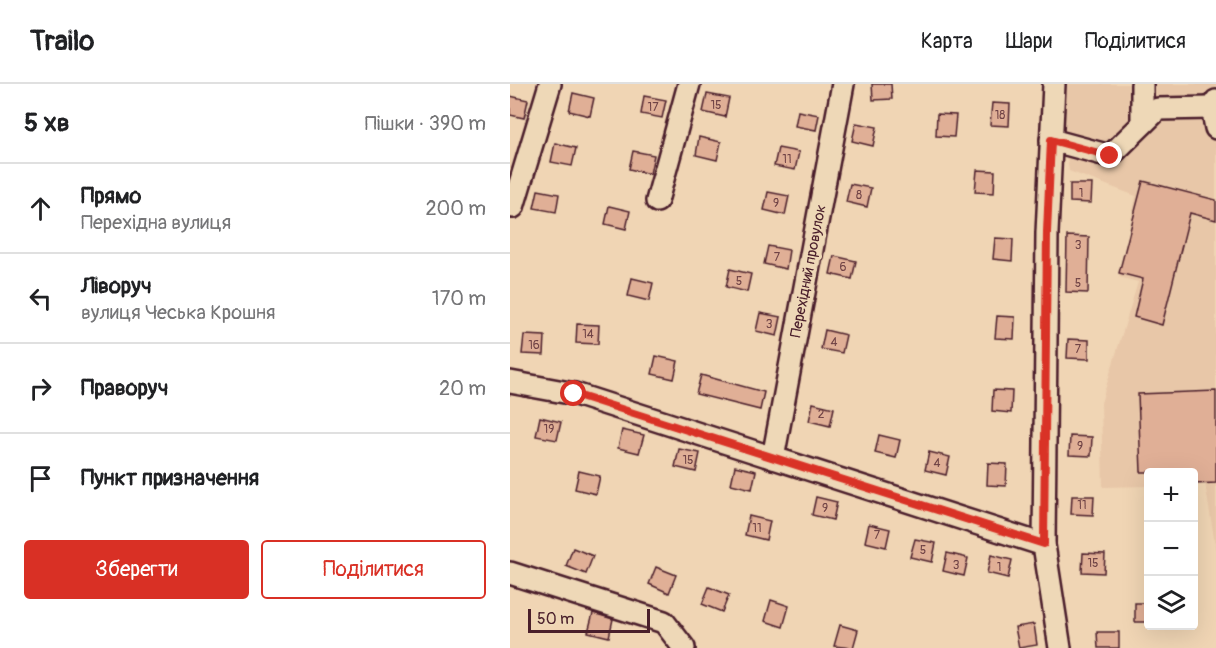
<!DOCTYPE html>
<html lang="uk">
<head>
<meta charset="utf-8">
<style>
  body { margin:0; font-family:Pangolin,sans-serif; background:#f6f6f6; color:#202124 }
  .controls { position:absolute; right:18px; bottom:18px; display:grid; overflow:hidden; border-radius:6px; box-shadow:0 6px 24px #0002 }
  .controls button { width:54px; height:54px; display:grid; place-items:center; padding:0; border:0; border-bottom:2px solid #e0e0e0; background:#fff; color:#202124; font:30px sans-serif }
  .scale { position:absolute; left:18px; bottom:15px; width:122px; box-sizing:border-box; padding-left:6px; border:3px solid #4a1f2b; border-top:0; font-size:16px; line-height:21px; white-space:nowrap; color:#4a1f2b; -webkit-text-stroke:4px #eed8b7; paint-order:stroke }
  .stop { position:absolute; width:18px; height:18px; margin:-14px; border:4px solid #d93025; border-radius:50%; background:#fff }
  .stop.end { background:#d93025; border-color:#fff; box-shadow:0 2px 6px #0008 }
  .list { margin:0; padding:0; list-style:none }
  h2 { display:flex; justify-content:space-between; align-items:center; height:78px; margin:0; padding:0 24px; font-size:26px }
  h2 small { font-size:20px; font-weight:400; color:#757577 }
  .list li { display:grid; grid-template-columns:39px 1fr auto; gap:18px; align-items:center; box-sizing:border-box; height:90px; padding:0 24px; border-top:2px solid #e0e0e0 }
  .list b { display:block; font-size:22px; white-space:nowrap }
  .list p { margin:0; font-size:20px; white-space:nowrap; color:#757577 }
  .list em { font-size:20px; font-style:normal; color:#757577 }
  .actions { display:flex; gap:12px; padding:18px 24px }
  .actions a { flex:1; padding:14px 0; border:2px solid #d93025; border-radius:6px; text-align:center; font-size:21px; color:#d93025 }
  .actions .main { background:#d93025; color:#fff }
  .icon { flex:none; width:33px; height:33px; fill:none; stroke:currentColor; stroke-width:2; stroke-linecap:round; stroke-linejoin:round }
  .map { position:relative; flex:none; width:706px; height:564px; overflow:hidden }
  header { display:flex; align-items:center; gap:36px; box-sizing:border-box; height:84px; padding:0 30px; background:#fff; border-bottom:2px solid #e0e0e0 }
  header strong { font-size:28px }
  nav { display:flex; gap:33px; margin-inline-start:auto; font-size:21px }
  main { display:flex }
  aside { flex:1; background:#fff }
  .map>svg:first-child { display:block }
  .built { fill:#e8c7a8 }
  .building { fill:#e0af96; stroke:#4a1f2b; stroke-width:1.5 }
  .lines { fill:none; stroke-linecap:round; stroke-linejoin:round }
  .minor-casing { stroke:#4a1f2b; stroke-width:26 }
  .minor { stroke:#eed8b7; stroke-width:21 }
  .route { stroke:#d93025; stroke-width:8 }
  .labels { text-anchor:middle; stroke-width:6; stroke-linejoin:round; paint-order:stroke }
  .number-label { font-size:12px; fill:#704346 }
  .street-label { font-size:15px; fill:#4a1f2b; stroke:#eed8b7 }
</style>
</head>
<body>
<header>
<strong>Trailo</strong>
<nav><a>Карта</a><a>Шари</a><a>Поділитися</a></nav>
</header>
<main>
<aside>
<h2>5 хв<small>Пішки · 390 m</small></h2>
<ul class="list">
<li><svg class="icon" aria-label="ahead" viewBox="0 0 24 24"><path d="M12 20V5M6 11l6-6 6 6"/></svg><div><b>Прямо</b><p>Перехідна вулиця</p></div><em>200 m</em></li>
<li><svg class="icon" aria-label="left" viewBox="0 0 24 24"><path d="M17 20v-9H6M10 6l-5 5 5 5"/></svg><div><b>Ліворуч</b><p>вулиця Чеська Крошня</p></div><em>170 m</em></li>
<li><svg class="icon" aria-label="right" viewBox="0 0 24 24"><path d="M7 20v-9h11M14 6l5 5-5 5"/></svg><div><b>Праворуч</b></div><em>20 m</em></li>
<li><svg class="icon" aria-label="arrive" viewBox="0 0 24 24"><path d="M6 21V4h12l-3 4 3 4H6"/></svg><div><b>Пункт призначення</b></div></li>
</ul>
<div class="actions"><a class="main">Зберегти</a><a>Поділитися</a></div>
</aside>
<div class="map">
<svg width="706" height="564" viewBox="0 0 706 564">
  <rect width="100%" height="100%" fill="#f0d5b4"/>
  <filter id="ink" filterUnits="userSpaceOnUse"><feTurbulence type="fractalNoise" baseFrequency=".0167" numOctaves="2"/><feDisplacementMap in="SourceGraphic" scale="12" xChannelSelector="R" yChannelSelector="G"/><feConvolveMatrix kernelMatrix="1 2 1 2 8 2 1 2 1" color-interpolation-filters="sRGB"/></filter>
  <g filter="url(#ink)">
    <polygon class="built" points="556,0 706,0 706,466 695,399 684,399 684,388 638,388 638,402 593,403 591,319 628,198 609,193 626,112 559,87 553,45"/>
    <g class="building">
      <polygon points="362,0 381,0 382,15 363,16"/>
      <polygon points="63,9 84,14 80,32 59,27"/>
      <polygon points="197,10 219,14 215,33 193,28"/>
      <polygon points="0,12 18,16 14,34 0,31"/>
      <polygon points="134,12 156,16 152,34 131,30"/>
      <polygon points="482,19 500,20 499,42 480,41"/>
      <polygon points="288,27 309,31 306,46 285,42"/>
      <polygon points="427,30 446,31 444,53 426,52"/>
      <polygon points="346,39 367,43 363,62 342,57"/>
      <polygon points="189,53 211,58 207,76 186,71"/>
      <polygon points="45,59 66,64 62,82 41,78"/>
      <polygon points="268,64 289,68 285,86 264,82"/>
      <polygon points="123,67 144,71 140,90 119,85"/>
      <polygon points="467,86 485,87 484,109 465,108"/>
      <polygon points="633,97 706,116 706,136 680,129 652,241 624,233 633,195 609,189"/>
      <polygon points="340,100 361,104 357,123 336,118"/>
      <polygon points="560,100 582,100 581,119 560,118"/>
      <polygon points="28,106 49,110 46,128 24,124"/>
      <polygon points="258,108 279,112 275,131 254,126"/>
      <polygon points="99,122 120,127 116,145 95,140"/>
      <polygon points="557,152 579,153 578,209 556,208"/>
      <polygon points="485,154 503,155 502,177 483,175"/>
      <polygon points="258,162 279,166 276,185 254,180"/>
      <polygon points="324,172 346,177 342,195 320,190"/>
      <polygon points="220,185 241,190 237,208 216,203"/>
      <polygon points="122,194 143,199 139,217 118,212"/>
      <polygon points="250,229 271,233 267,252 246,247"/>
      <polygon points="487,232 505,233 504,255 485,254"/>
      <polygon points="67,240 89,241 88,260 66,259"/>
      <polygon points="315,246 336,251 332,269 311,265"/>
      <polygon points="14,251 35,252 34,271 12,270"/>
      <polygon points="558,255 579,256 579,275 557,274"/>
      <polygon points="146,272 168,277 164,295 142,290"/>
      <polygon points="191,291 254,308 250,326 186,310"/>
      <polygon points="483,306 502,307 501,329 482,327"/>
      <polygon points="706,307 706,399 684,400 684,388 631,388 628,310"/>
      <polygon points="303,319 324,324 320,342 299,337"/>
      <polygon points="30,333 51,338 47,356 26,352"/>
      <polygon points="112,346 134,351 129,369 108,364"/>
      <polygon points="369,351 390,356 386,374 365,369"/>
      <polygon points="560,352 582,353 581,372 559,371"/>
      <polygon points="169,365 190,369 186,388 165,383"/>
      <polygon points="419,368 440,373 436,391 415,386"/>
      <polygon points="478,379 497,380 496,402 477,401"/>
      <polygon points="225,382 246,387 242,405 221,400"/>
      <polygon points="69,387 90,392 86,410 65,405"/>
      <polygon points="562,412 584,412 583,431 561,430"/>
      <polygon points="306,413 327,418 323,436 302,431"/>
      <polygon points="239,432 260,437 256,456 235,451"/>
      <polygon points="359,440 380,445 376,463 355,458"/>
      <polygon points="405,455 426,459 422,478 400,473"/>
      <polygon points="63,464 83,472 76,490 56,482"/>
      <polygon points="437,469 458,474 454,492 433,487"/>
      <polygon points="573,469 595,470 594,489 572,488"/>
      <polygon points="481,471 502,476 498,494 477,489"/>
      <polygon points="146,483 166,491 159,509 139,500"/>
      <polygon points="199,503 219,511 212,528 192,520"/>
      <polygon points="261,516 279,522 273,543 255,537"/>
      <rect x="625" y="519" width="14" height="19"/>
      <polygon points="83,529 103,535 99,553 78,548"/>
      <polygon points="524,540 527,561 509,564 505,543"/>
      <polygon points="330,541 348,546 343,564 324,562"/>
      <polygon points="587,548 609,548 609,564 588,564"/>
    </g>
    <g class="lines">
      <g class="minor-casing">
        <g id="minor">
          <polyline points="544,0 537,149 534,461 550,564"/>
          <polyline points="706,17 702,24 706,44"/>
          <polyline points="632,40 632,0"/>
          <polyline points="541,56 600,72 648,25 702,24"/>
          <polyline points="147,117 179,0"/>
          <polyline points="3,123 40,0"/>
          <polyline points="0,298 65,310 534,461"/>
          <polyline points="263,374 333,0"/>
          <polyline points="0,489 154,538 174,564"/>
        </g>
      </g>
      <use href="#minor" class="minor"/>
    </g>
  </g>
  <g class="lines" filter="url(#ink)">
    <polyline class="route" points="64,310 534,460 537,148 541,56 600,72"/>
  </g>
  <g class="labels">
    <g class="number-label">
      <text x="206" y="25">15</text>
      <text x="143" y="27">17</text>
      <text x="490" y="35">18</text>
      <text x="277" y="79">11</text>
      <text x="571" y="113">1</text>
      <text x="349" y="115">8</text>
      <text x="266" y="123">9</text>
      <text x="568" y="165">3</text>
      <text x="267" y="177">7</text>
      <text x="333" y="187">6</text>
      <text x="229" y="201">5</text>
      <text x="568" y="203">5</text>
      <text x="259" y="244">3</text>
      <text x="78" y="254">14</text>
      <text x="324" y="262">4</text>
      <text x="24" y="265">16</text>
      <text x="568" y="269">7</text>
      <text x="311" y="334">2</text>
      <text x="39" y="349">19</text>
      <text x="570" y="366">9</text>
      <text x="178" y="380">15</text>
      <text x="427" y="383">4</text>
      <text x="572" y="425">11</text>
      <text x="315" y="428">9</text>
      <text x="247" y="448">11</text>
      <text x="367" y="455">7</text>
      <text x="413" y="470">5</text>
      <text x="583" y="483">15</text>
      <text x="446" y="485">3</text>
      <text x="489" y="487">1</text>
    </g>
    <g class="street-label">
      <text transform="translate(298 187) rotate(-79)" y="5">Перехідний провулок</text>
    </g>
  </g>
</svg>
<div class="controls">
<button>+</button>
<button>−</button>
<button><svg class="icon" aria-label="layers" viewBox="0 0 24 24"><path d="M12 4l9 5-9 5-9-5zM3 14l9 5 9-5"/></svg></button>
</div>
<div class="scale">50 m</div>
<div class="stop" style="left:64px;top:310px"></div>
<div class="stop end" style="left:600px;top:72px"></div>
</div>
</main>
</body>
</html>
